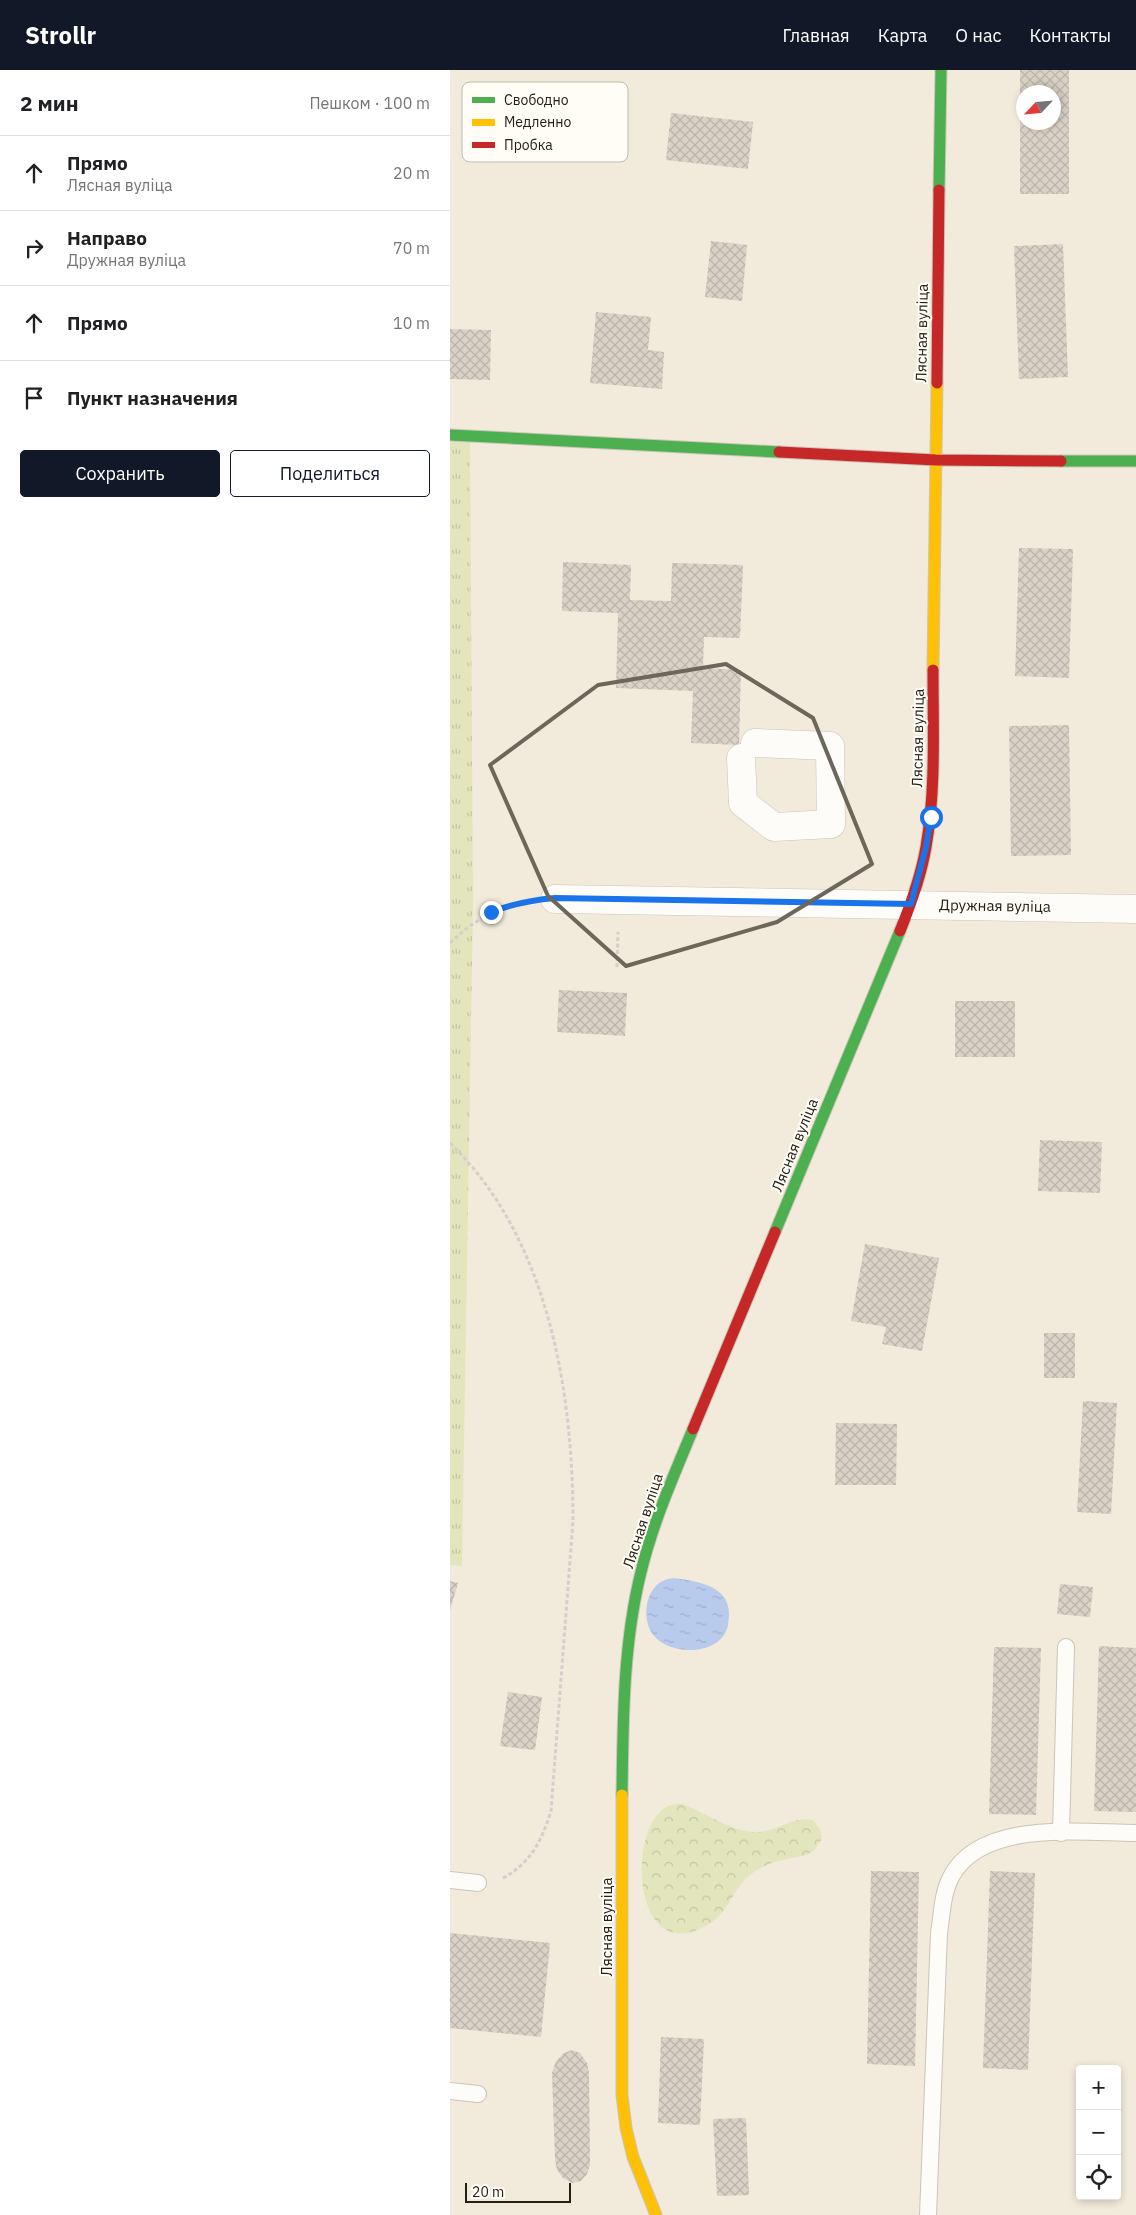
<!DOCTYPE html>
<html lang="ru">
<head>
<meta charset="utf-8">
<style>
  body { margin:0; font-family:"IBM Plex Sans",sans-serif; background:#f6f6f6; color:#202124 }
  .controls { position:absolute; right:15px; bottom:15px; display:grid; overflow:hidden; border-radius:5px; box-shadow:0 2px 8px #0003 }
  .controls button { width:45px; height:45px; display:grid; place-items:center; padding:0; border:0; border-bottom:1px solid #e0e0e0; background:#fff; color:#202124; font:25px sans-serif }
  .compass { position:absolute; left:566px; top:15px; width:45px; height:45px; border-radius:50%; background:#fff; box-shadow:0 2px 8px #0003; rotate:244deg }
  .scale { position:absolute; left:15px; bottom:12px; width:106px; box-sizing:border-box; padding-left:5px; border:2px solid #242015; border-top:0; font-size:14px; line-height:18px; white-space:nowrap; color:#242015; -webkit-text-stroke:4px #fffdf6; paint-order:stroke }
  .stop { position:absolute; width:15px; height:15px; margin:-11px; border:4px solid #1a73e8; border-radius:50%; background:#fff }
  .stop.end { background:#1a73e8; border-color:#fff; box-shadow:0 1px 5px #0008 }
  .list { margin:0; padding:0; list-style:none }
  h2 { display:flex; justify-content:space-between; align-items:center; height:65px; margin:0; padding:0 20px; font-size:21px }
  h2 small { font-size:16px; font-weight:400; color:#757577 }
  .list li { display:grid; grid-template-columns:32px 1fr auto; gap:15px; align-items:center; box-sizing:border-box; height:75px; padding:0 20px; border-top:1px solid #e0e0e0 }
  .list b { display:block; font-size:19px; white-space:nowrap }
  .list p { margin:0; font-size:16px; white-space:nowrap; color:#757577 }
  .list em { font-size:16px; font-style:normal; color:#757577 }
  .actions { display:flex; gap:10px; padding:15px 20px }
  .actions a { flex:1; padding:11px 0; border:1px solid #111827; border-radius:5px; text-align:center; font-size:18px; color:#111827 }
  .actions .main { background:#111827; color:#fff }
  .icon { flex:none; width:28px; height:28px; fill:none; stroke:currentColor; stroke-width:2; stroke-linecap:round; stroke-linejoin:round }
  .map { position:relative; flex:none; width:686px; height:2145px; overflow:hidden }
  header { display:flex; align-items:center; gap:30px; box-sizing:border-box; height:70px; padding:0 25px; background:#111827; color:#fff }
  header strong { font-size:24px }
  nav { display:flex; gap:28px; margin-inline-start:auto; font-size:18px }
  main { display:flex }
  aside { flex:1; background:#fff }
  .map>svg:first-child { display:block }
  .grass { fill:url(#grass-tufts) }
  .forest { fill:url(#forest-crowns) }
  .water { fill:url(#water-ripples) }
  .building { fill:url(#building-cross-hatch); fill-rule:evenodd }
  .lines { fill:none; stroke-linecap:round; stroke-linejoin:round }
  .lane-casing { stroke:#cbc5b8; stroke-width:18 }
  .street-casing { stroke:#cbc5b8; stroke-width:29 }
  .fast-casing { stroke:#cbc5b8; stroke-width:13 }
  .slow-casing { stroke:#cbc5b8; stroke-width:13 }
  .jam-casing { stroke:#cbc5b8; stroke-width:13 }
  .path { stroke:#d3d0cc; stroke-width:3; stroke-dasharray:4 2.5; stroke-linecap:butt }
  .lane { stroke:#fdfcf9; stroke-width:16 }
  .street { stroke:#fdfcf9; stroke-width:28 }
  .fast { stroke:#4caf50; stroke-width:11 }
  .slow { stroke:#ffc107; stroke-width:11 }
  .jam { stroke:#c62828; stroke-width:11 }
  .route { stroke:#1a73e8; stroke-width:6 }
  .marked { fill:none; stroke:#6c675a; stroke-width:4; stroke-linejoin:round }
  .labels { text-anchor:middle; stroke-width:4; stroke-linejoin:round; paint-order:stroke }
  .street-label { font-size:15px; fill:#242015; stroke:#fffdf6 }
  .key { fill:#fffdf6; stroke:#bdbbb2; stroke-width:1 }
  .key-label { font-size:14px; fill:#242015 }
</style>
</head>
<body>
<header>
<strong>Strollr</strong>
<nav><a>Главная</a><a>Карта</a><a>О нас</a><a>Контакты</a></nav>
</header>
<main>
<aside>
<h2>2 мин<small>Пешком · 100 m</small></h2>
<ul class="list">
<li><svg class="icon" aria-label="ahead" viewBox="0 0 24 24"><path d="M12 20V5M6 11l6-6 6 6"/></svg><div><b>Прямо</b><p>Лясная вуліца</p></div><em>20 m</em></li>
<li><svg class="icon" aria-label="right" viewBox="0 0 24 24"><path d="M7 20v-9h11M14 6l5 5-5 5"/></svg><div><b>Направо</b><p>Дружная вуліца</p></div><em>70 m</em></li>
<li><svg class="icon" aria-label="ahead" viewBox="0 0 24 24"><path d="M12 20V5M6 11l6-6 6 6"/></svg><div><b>Прямо</b></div><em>10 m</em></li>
<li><svg class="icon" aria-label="arrive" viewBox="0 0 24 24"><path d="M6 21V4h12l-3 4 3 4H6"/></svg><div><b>Пункт назначения</b></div></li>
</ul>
<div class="actions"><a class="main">Сохранить</a><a>Поделиться</a></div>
</aside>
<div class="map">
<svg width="686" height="2145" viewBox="0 0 686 2145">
  <defs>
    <pattern id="grass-tufts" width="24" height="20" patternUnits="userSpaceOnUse" patternTransform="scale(1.25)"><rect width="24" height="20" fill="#e3e6bd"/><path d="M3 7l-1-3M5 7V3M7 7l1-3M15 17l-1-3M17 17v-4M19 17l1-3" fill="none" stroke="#c3c5a2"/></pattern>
    <pattern id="forest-crowns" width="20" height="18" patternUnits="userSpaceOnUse" patternTransform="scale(1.25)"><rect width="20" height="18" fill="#e3e6bd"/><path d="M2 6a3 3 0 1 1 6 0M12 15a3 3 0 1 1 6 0" fill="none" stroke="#c3c5a2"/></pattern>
    <pattern id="water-ripples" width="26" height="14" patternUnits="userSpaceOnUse" patternTransform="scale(1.25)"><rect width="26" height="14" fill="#b9cbec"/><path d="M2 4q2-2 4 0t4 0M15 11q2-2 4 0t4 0" fill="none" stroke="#9faeca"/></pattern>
    <pattern id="building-cross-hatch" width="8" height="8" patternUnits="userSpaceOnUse" patternTransform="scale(1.25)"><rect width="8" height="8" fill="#dbd2c7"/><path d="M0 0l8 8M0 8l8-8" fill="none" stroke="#bcb4aa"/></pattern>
  </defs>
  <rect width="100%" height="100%" fill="#f2eada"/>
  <polygon class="grass" points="0,365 20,366 23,834 12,1496 0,1495"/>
  <path class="forest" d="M232 1734C257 1742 281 1763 308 1762 328 1761 343 1746 363 1750L370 1759 372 1769C369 1773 366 1779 363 1781 356 1787 345 1787 337 1789 323 1792 311 1796 300 1805 284 1817 278 1843 259 1854 180 1903 175 1749 221 1735 224 1734 229 1734 232 1734Z"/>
  <path class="water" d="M224 1508C252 1512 286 1517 278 1555 272 1586 222 1586 205 1567 189 1550 195 1509 224 1508Z"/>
  <g class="building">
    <path d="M570 0H619V124H570ZM574 22H604V52H574Z"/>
    <polygon points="221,43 303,52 298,99 216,90"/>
    <polygon points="261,171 297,175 292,231 255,227"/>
    <polygon points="613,174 618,307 569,309 564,176"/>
    <polygon points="146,242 201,247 198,280 214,282 212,319 140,313"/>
    <polygon points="0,259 41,260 40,310 0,309"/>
    <polygon points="569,478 623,479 619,608 565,606"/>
    <polygon points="113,492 181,495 180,530 221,531 222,493 293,495 290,568 254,567 253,598 291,600 289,675 241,673 243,621 166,618 168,543 112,541"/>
    <polygon points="619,655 621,785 561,786 559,656"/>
    <polygon points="109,920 177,923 175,966 107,962"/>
    <rect x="505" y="931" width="60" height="56"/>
    <polygon points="590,1070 652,1072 650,1123 588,1121"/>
    <polygon points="415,1174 489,1188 472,1281 432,1274 436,1257 401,1251"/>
    <rect x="594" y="1263" width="31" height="45"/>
    <polygon points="633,1331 667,1333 661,1444 627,1442"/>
    <polygon points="386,1353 447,1354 446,1415 385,1415"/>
    <polygon points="0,1511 8,1513 0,1540"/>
    <polygon points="610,1514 643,1517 640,1547 607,1544"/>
    <polygon points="649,1576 686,1578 686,1742 644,1741"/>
    <polygon points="544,1577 591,1578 586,1745 539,1744"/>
    <polygon points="58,1622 92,1627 85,1680 50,1676"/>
    <polygon points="421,1801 469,1802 465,1996 417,1994"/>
    <polygon points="540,1801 585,1803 578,2000 533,1998"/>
    <polygon points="0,1863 100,1873 91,1967 0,1958"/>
    <polygon points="211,1967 254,1969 250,2055 208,2053"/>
    <polygon points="122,1980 130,1983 137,1993 139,2003 140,2095 137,2104 131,2111 122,2113 113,2108 107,2100 105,2090 102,2003 106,1991 114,1983"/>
    <polygon points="296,2048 299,2125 267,2126 263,2049"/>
  </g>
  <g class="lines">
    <g class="lane-casing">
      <g id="lane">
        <polyline points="611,1763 616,1577"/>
        <polyline points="0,1810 28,1813"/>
        <polyline points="0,2021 28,2024"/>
        <path d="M478 2145 489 1863C492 1845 492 1824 501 1807 531 1749 632 1763 686 1763"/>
      </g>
    </g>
    <g class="street-casing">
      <g id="street">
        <polyline points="291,688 293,733 324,757 381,754 380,676 305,673"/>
        <polyline points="105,829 686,839"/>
      </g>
    </g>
    <g class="fast-casing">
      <g id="fast">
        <polyline points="489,120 491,0"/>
        <polyline points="0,365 329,382"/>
        <polyline points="611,391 686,391"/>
        <polyline points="325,1162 450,861"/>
        <path d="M172 1725C173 1651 173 1574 191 1502 203 1452 224 1405 243 1359"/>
      </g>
    </g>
    <g class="slow-casing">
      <g id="slow">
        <polyline points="483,600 487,313"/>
        <polyline points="172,1725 172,2025 176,2058 183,2087 206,2145"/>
      </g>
    </g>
    <g class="jam-casing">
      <g id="jam">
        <polyline points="487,313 489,120"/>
        <polyline points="329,382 486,390 611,391"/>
        <path d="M450 861C461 834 471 806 476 777 486 719 483 659 483 600"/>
        <polyline points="243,1359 325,1162"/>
      </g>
    </g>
    <g class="path">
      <path d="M0 873C22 852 44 838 75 832"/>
      <polyline points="167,897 168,862"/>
      <path d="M0 1073C98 1168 123 1320 123 1451L101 1741C92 1770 81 1793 53 1808"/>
    </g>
    <use href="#lane" class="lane"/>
    <use href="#street" class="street"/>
    <use href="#fast" class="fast"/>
    <use href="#slow" class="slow"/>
    <use href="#jam" class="jam"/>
  </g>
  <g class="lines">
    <path class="route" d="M41 842C62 834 82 830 105 828L461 834 476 777 481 747"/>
  </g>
  <path class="marked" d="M276 594 363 648 422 794 327 852 176 896 98 826 40 695 148 615Z"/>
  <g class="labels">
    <g class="street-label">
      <text transform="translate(472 263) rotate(-89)" y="5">Лясная вуліца</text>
      <text transform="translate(468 668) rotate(-89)" y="5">Лясная вуліца</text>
      <text transform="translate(545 836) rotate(1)" y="5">Дружная вуліца</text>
      <text transform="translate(345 1075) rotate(-68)" y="5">Лясная вуліца</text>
      <text transform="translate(193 1451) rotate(-72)" y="5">Лясная вуліца</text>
      <text transform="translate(157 1857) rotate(-90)" y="5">Лясная вуліца</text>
    </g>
  </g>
  <rect x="12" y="12" width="166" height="80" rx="8" class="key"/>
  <rect x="22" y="27" width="23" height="6" fill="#4caf50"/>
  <rect x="22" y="49" width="23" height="7" fill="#ffc107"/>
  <rect x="22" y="72" width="23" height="6" fill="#c62828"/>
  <g class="key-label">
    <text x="54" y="35">Свободно</text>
    <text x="54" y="57">Медленно</text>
    <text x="54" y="80">Пробка</text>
  </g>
</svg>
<div class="controls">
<button>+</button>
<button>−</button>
<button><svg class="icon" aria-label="locate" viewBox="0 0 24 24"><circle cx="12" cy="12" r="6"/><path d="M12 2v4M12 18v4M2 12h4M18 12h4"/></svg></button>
</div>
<svg class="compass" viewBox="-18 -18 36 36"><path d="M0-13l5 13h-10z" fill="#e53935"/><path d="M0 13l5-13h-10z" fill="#757577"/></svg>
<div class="scale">20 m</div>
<div class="stop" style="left:481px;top:747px"></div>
<div class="stop end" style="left:41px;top:842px"></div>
</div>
</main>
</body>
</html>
